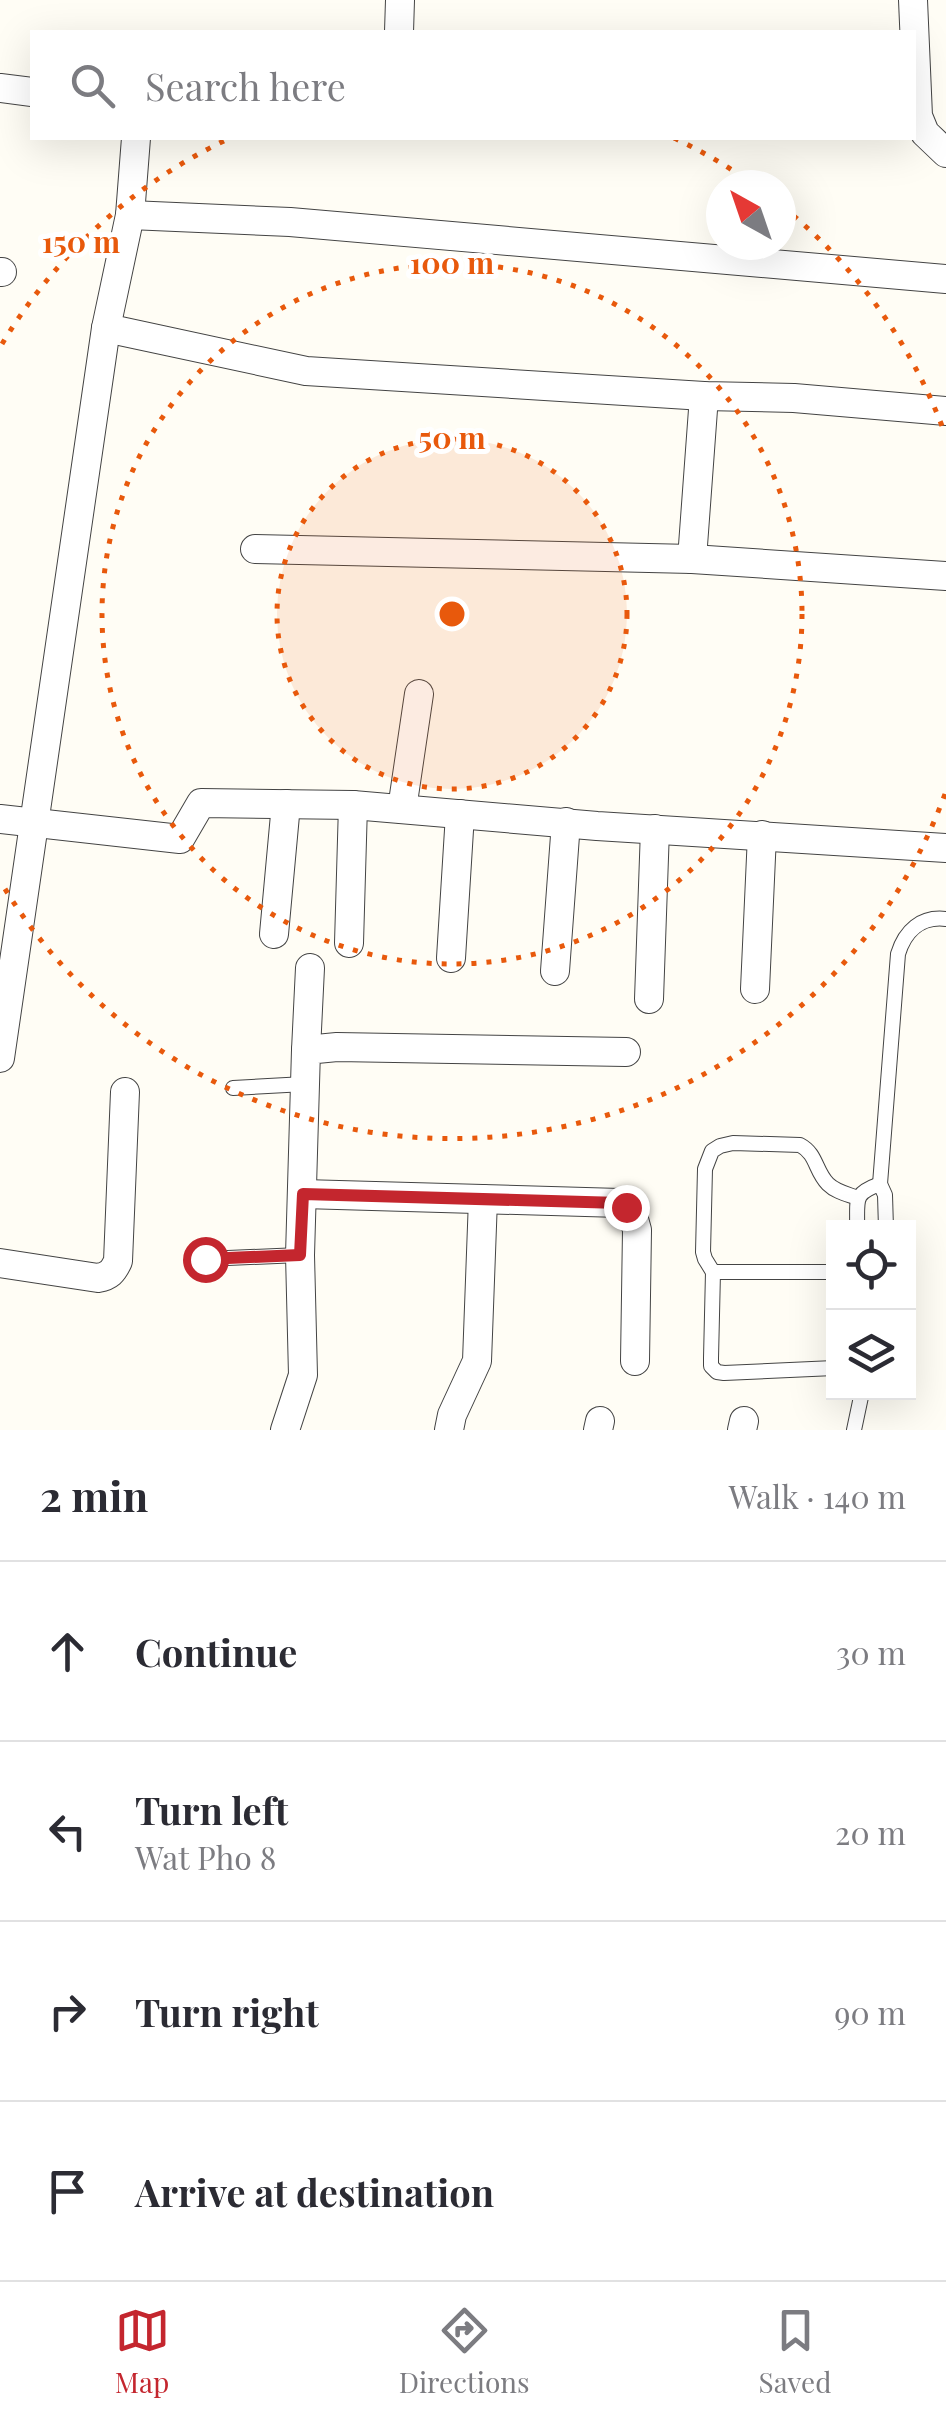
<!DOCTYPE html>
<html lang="en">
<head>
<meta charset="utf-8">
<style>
  body { margin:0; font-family:"Playfair Display",serif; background:#f2f2f3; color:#2b2b33 }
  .controls { position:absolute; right:30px; bottom:30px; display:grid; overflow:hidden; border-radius:0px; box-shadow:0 10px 40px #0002 }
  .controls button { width:90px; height:90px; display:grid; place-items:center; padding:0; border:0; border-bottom:2px solid #e1e1e2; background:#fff; color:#2b2b33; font:50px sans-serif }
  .compass { position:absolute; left:706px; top:170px; width:90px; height:90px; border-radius:50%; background:#fff; box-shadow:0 10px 40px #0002; rotate:320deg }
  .stop { position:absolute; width:30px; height:30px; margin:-22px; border:8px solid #c4262e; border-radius:50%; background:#fff }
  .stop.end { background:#c4262e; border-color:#fff; box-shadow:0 2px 10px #0008 }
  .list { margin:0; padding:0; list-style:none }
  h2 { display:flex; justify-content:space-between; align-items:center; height:130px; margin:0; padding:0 40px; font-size:42px }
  h2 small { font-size:32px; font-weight:400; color:#7c7c81 }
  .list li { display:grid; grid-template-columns:65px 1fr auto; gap:30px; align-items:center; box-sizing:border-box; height:180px; padding:0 40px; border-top:2px solid #e1e1e2 }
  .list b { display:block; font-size:38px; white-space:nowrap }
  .list p { margin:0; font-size:32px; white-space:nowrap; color:#7c7c81 }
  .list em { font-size:32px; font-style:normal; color:#7c7c81 }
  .icon { flex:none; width:55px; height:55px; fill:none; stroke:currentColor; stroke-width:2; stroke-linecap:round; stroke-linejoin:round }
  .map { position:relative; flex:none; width:946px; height:1430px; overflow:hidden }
  .search { position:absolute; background:#fff; box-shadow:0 10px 40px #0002; left:30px; right:30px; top:30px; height:110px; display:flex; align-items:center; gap:25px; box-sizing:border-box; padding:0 35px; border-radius:0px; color:#7c7c81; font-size:38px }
  .sheet { height:850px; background:#fff }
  nav { display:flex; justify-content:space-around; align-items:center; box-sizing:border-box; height:140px; border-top:2px solid #e1e1e2; background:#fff; font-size:28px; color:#7c7c81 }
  nav a { display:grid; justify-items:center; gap:5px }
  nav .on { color:#c4262e }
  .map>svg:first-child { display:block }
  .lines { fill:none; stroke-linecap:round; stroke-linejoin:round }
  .lane-casing { stroke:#444; stroke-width:16 }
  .street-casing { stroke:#444; stroke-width:30 }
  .lane { stroke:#fff; stroke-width:14 }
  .street { stroke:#fff; stroke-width:28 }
  .route { stroke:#c4262e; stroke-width:12 }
  .ring { fill:none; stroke:#e8590c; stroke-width:5; stroke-dasharray:5 10 }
  .centre { fill:#e8590c; stroke:#fff; stroke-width:5 }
  .ring-label { font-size:30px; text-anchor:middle; font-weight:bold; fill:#e8590c; stroke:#fff; stroke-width:10; stroke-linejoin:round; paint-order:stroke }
</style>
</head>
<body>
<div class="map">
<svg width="946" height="1430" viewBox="0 0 946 1430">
  <rect width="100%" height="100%" fill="#fffdf5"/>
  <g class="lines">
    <g class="lane-casing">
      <g id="lane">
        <polyline points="233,1088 305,1084"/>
        <path d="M880 1184 898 954C905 931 921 916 946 919"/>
        <path d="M857 1228C858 1200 852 1194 880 1184L885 1195 886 1228"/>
        <polyline points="205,1259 300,1255"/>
        <path d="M713 1272 705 1259 703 1252 705 1169 712 1151 720 1146 733 1143 800 1145C817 1154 815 1171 828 1184 836 1192 847 1194 858 1198"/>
        <polyline points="834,1272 713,1272 711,1358 711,1366 717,1372 724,1373 834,1368"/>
        <polyline points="854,1430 862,1392"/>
      </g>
    </g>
    <g class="street-casing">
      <g id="street">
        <polyline points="913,0 918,116 925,133 946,153"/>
        <polyline points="399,32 400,0"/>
        <polyline points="0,88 32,92"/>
        <polyline points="130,215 290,222 946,279"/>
        <polyline points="0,272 2,272"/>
        <polyline points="106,328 306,371 704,396 794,398 946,411"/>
        <polyline points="255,549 692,559 946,576"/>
        <polyline points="692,559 704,396"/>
        <polyline points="402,809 419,694"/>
        <polyline points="0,819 180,839 201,803 353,805 597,826 946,848"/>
        <polyline points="274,934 286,804"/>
        <polyline points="349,943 353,805"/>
        <polyline points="451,958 460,814"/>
        <polyline points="555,971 566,822"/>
        <polyline points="755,989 762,835"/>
        <polyline points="649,999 655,829"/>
        <polyline points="306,1050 310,968"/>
        <polyline points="0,1058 106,328 130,215 136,138"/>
        <polyline points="303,1194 620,1203 632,1212 637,1230 635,1361"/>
        <path d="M0 1263 98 1278C109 1276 113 1272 118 1261L125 1092"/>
        <polyline points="285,1430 303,1375 300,1255 306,1050 337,1047 626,1052"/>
        <polyline points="449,1430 452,1415 477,1361 483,1199"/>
        <polyline points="598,1430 600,1421"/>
        <polyline points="742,1430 744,1421"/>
      </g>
    </g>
    <use href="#lane" class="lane"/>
    <use href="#street" class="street"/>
  </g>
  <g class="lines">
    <polyline class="route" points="205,1259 300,1255 303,1194 620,1203 626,1207"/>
  </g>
  <circle cx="452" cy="614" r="175" fill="#e8590c" fill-opacity=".12"/>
  <g class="ring">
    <circle cx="452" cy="614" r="175"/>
    <circle cx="452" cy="614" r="350"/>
    <path d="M945 794A525 525 0 0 1 2 884M2 344A525 525 0 0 1 230 138M674 138A525 525 0 0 1 753 184M782 206A525 525 0 0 1 945 434"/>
  </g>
  <circle cx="452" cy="614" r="15" class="centre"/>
  <g class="ring-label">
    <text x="81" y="253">150 m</text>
    <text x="452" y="274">100 m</text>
    <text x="452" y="449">50 m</text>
  </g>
</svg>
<div class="controls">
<button><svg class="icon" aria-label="locate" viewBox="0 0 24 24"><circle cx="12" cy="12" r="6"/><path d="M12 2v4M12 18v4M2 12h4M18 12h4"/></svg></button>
<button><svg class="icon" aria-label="layers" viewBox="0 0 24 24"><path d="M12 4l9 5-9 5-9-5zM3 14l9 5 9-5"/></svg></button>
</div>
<svg class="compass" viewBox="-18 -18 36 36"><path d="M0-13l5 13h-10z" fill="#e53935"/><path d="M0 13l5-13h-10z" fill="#7c7c81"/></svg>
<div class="stop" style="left:205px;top:1259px"></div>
<div class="stop end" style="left:626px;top:1207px"></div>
<div class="search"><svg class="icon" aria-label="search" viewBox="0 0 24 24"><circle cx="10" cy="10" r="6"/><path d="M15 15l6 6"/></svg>Search here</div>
</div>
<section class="sheet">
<h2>2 min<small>Walk · 140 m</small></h2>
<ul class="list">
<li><svg class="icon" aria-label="ahead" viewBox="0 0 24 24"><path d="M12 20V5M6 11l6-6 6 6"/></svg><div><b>Continue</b></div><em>30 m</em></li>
<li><svg class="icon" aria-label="left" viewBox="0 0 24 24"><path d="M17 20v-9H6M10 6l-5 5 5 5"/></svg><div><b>Turn left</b><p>Wat Pho 8</p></div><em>20 m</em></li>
<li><svg class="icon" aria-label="right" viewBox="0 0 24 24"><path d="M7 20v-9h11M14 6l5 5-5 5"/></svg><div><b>Turn right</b></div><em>90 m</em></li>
<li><svg class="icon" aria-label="arrive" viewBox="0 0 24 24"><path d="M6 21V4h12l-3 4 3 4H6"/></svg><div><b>Arrive at destination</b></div></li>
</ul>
</section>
<nav>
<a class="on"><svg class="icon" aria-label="map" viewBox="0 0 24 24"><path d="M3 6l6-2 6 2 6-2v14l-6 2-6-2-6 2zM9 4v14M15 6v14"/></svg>Map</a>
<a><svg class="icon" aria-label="directions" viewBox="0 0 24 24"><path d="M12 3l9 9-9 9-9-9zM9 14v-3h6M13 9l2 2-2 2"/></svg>Directions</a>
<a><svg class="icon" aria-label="saved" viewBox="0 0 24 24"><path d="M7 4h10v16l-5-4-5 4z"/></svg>Saved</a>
</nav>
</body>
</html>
